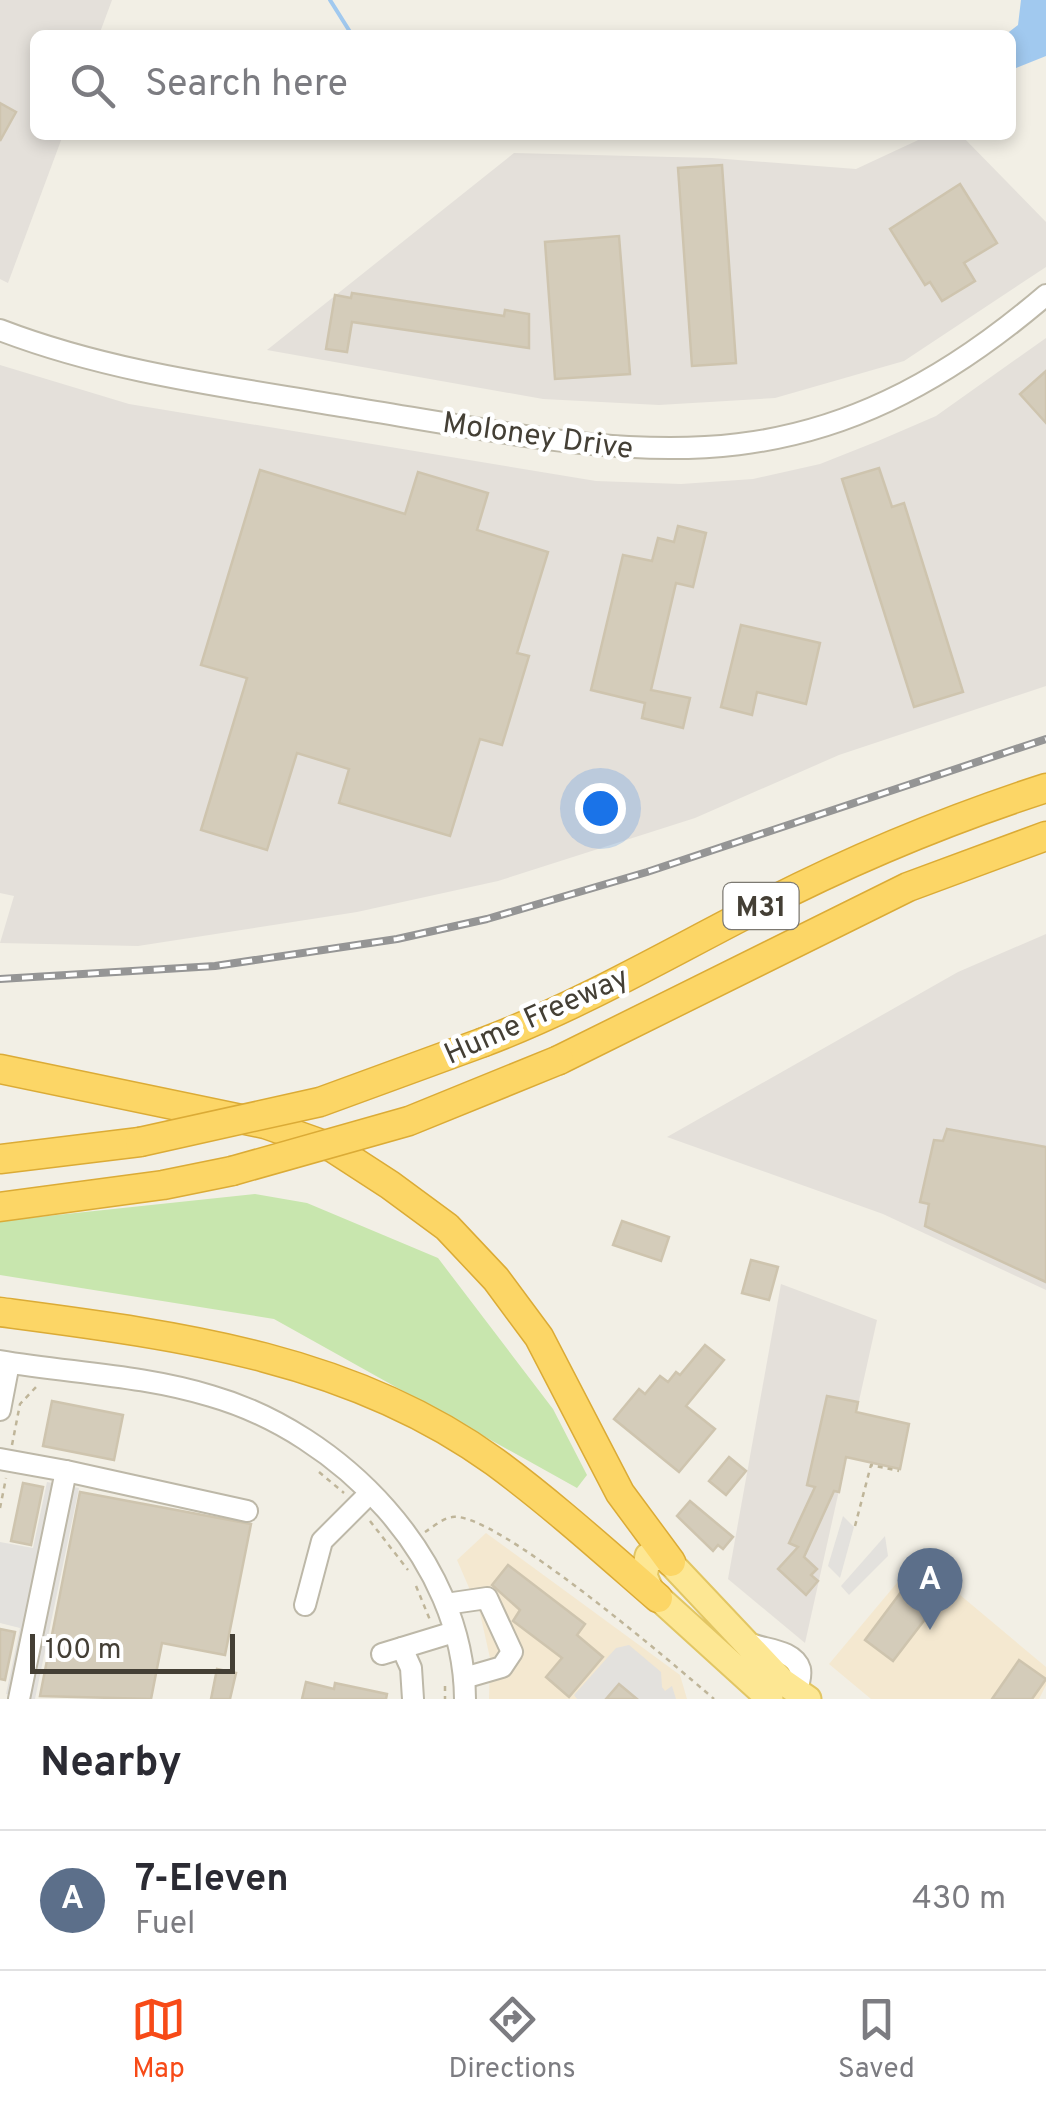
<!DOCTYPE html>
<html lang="en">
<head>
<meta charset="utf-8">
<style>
  body { margin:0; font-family:Overpass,sans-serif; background:#f2f2f3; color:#2b2b33 }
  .scale { position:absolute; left:30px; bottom:25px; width:205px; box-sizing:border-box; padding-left:10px; border:5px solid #443f35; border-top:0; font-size:28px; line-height:35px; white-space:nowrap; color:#443f35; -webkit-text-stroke:8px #fff; paint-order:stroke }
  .you { position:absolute; left:600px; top:808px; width:35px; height:35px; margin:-25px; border:8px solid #fff; border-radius:50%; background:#1a73e8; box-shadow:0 0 0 15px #1a73e833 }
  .badge { display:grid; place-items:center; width:65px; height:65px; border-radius:50%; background:#f74a17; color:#fff; font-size:32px; font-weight:700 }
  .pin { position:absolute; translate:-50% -82px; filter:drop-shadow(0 2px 5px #0008) }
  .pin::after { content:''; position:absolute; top:52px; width:35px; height:30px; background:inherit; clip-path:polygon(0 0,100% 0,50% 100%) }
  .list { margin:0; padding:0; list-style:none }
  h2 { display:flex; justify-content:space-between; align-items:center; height:130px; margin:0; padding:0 40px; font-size:42px }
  h2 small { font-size:32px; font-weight:400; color:#7c7c81 }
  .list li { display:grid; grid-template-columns:65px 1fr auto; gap:30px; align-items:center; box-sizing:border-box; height:140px; padding:0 40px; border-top:2px solid #e1e1e2 }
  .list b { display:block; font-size:38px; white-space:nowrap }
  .list p { margin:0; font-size:32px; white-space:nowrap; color:#7c7c81 }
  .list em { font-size:32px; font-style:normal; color:#7c7c81 }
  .icon { flex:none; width:55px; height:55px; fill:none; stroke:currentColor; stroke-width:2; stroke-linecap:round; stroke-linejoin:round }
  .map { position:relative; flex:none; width:1046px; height:1699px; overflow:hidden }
  .search { position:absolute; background:#fff; box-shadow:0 5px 15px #0003; left:30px; right:30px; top:30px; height:110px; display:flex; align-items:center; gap:25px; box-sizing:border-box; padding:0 35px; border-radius:15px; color:#7c7c81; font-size:38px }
  .sheet { height:270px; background:#fff }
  nav { display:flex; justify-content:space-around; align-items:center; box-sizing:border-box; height:140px; border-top:2px solid #e1e1e2; background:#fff; font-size:28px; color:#7c7c81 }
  nav a { display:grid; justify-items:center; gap:5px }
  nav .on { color:#f74a17 }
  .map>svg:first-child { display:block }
  .commercial { fill:#f4e8d0 }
  .industrial { fill:#e4e0da }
  .green { fill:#c8e6ae }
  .parking { fill:#e3e1dd }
  .water { fill:#a1c9ef }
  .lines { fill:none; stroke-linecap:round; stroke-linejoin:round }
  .stream { stroke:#a1c9ef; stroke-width:4 }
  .building { fill:#d4ccba; stroke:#cec4ae; stroke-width:2.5 }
  .minor-casing { stroke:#bdb8a8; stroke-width:24 }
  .major-casing { stroke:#e2c663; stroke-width:29 }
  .highway-casing { stroke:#dbab36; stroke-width:31 }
  .path { stroke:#bfb599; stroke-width:2.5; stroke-dasharray:5 5; stroke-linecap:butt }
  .minor { stroke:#fff; stroke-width:20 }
  .major { stroke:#fde793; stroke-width:25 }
  .highway { stroke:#fcd666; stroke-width:28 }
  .rail-casing { stroke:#959595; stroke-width:8 }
  .rail { stroke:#fff; stroke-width:4; stroke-dasharray:11; stroke-linecap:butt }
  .highway-bridge-casing { stroke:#dbab36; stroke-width:31; stroke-linecap:butt }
  .highway-bridge { stroke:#fcd666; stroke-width:28 }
  .labels { text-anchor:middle; stroke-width:9; stroke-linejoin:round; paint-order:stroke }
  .shield { fill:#fff; stroke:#7c7972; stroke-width:2.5 }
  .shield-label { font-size:28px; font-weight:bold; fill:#443f35 }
  .street-label { font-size:30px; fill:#443f35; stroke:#fff }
</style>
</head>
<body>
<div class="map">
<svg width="1046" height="1699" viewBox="0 0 1046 1699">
  <rect width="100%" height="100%" fill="#f2efe5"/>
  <g class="commercial">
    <polygon points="486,1533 680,1675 687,1699 489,1699 490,1658 480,1613 457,1560"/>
    <polygon points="917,1559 1046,1667 1046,1685 1039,1699 871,1699 829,1664"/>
  </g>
  <g class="industrial">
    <polygon points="0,0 112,0 99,35 35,35 35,135 63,135 8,283 0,279"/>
    <polygon points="929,135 961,135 1046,222 1046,267 904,361 775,398 659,405 543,399 267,350 514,153 712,158 856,169"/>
    <polygon points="1046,338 1046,686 839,755 695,818 498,881 357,912 138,946 0,943 14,896 0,893 0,365 129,404 596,481 681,484 753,479 820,464 878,441 936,416"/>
    <polygon points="1046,934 1046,1290 883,1214 667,1137 958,972"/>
    <polygon points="781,1284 877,1320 805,1643 728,1579"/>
  </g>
  <polygon class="green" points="255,1194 307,1203 438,1258 553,1409 587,1475 577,1488 274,1319 0,1275 0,1221"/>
  <g class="parking">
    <polygon points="47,1482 79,1488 35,1699 31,1699 6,1694 20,1628 0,1623 0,1542 33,1548"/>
    <polygon points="843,1516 854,1527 840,1578 828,1566"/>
    <polygon points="885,1536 888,1556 849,1595 841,1586"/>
    <polygon points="629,1645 661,1672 662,1687 665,1691 672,1686 676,1699 577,1699 574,1695 616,1648"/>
  </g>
  <polygon class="water" points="1021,0 1046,0 1046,56 1011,70 1011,35 1005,35 1018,25"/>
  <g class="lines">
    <polyline class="stream" points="330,0 352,35"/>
  </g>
  <g class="building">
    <polygon points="0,103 16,112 0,141"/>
    <polygon points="722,165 736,363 692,366 678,168"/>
    <polygon points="960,184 997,243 964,263 975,281 942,301 930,282 925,285 890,229"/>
    <polygon points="619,236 630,374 555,379 545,242"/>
    <polygon points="352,293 504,316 505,310 529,314 529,348 352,322 347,352 326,349 335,295 351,298"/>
    <polygon points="1046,371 1046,423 1020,394"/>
    <polygon points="879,468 892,507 904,503 963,692 914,707 842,479"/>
    <polygon points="260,470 405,514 418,472 488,493 477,530 548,552 517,653 529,656 502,745 480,739 450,836 339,803 349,769 297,753 267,850 201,830 247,678 201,665"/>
    <polygon points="678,526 706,533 693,587 676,583 651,690 690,698 683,728 642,718 645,703 591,690 623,555 652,561 658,538 674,542"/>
    <polygon points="741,625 820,643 806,704 757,692 752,715 721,707"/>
    <polygon points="947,1129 1046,1147 1046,1282 925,1226 929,1204 920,1202 934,1140 943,1141"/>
    <polygon points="622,1221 669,1237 661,1261 613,1245"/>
    <polygon points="751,1260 778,1267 769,1300 742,1293"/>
    <polygon points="705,1345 724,1360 686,1406 715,1429 679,1472 614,1419 639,1389 645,1394 660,1376 668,1382 676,1372 680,1375"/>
    <polygon points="827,1396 858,1402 856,1412 909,1424 900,1469 846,1457 839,1492 834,1491 804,1557 817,1569 811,1575 818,1581 806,1595 778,1569 798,1547 789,1543 815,1487 807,1485"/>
    <polygon points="52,1401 123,1415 114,1460 43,1446"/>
    <polygon points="729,1457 746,1471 726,1495 709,1481"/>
    <polygon points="23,1483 43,1487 31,1545 11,1541"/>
    <polygon points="80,1492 251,1524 225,1655 162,1643 151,1699 40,1696"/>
    <polygon points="690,1501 733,1537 723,1549 718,1545 713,1551 677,1516"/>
    <polygon points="508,1565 585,1624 577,1635 603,1657 569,1697 546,1677 562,1658 513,1621 520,1610 492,1585"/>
    <polygon points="910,1580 939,1601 893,1661 865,1640"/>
    <polygon points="0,1629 15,1632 5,1680 0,1679"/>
    <polygon points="1019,1660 1046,1679 1032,1699 992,1699"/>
    <polygon points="217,1669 236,1673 230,1699 211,1699"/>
    <polygon points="306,1682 334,1689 335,1683 387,1694 386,1699 302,1699"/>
    <polygon points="619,1684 637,1699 606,1699"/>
  </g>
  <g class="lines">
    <g class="minor-casing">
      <g id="minor">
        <path d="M0 330C112 373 230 387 347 407 635 454 803 503 1046 295"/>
        <path d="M0 1361C71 1373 142 1375 211 1396 340 1433 464 1559 465 1699"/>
        <polyline points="0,1410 9,1363"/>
        <polyline points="0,1459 66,1471 19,1699"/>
        <polyline points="66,1471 247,1511"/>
        <polyline points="446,1604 487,1598 512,1652 502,1667 464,1678"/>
        <polyline points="305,1605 322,1541 369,1494"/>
        <path d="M751 1644C766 1650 794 1650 800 1669 802 1677 797 1685 798 1693"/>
        <polyline points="402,1648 411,1668 413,1699"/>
        <polyline points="382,1654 454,1632"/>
      </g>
    </g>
    <g class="major-casing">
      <polyline id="major" points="770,1699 651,1591 644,1576 648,1556 666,1558 782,1681 808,1699"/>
    </g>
    <g class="highway-casing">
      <g id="highway">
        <path d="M484 1042C579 1006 668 954 758 908 851 860 947 820 1046 788"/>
        <polyline points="559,1060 908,887 1046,836"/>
        <polyline points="0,1069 265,1124 333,1148 390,1185 447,1227 496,1279 539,1337 620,1493 671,1562"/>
        <polyline points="0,1159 140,1142"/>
        <polyline points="0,1207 163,1185 232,1171"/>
        <path d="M0 1312C174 1335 349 1356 495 1462 552 1504 605 1552 658 1598"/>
      </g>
    </g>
    <g class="path">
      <polyline points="12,1445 20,1404 37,1386"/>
      <polyline points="319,1472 344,1493"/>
      <polyline points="0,1508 6,1478"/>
      <polyline points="370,1521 408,1570"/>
      <polyline points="855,1526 871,1465 899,1471"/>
      <path d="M425 1532C433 1527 443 1518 452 1517 494 1510 676 1666 714 1699"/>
      <polyline points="416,1586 430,1620"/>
      <polyline points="445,1686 445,1699"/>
    </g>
    <use href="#minor" class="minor"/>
    <use href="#major" class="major"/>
    <use href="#highway" class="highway"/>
    <g class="rail-casing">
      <polyline id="rail" points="0,979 215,966 397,939 487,919 647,872 1046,739"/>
    </g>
    <use href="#rail" class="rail"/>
    <g class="highway-bridge-casing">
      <g id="highway-bridge">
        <polyline points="140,1142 320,1102 484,1042"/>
        <polyline points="232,1171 409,1121 559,1060"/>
      </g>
    </g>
    <use href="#highway-bridge" class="highway-bridge"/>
  </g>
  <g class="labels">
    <rect class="shield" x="723.5" y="883" width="75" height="46" rx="8"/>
    <g class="shield-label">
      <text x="761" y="916">M31</text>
    </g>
    <g class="street-label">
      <text transform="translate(538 435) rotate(8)" y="10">Moloney Drive</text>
      <text transform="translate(536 1015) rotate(-24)" y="10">Hume Freeway</text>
    </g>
  </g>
</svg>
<div class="scale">100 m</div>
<div class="you"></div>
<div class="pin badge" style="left:930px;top:1630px;background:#5c6f8a">A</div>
<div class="search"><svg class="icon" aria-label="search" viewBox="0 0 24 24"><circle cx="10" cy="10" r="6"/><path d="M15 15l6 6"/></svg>Search here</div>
</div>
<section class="sheet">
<h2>Nearby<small></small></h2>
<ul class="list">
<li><span class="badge" style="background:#5c6f8a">A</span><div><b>7-Eleven</b><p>Fuel</p></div><em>430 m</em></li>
</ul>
</section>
<nav>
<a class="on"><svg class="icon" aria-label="map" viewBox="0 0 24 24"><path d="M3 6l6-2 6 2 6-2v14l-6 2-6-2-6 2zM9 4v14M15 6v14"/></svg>Map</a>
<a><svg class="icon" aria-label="directions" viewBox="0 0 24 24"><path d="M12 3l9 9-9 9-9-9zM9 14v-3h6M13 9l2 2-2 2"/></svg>Directions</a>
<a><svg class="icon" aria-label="saved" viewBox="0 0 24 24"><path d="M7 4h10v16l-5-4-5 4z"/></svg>Saved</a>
</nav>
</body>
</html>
